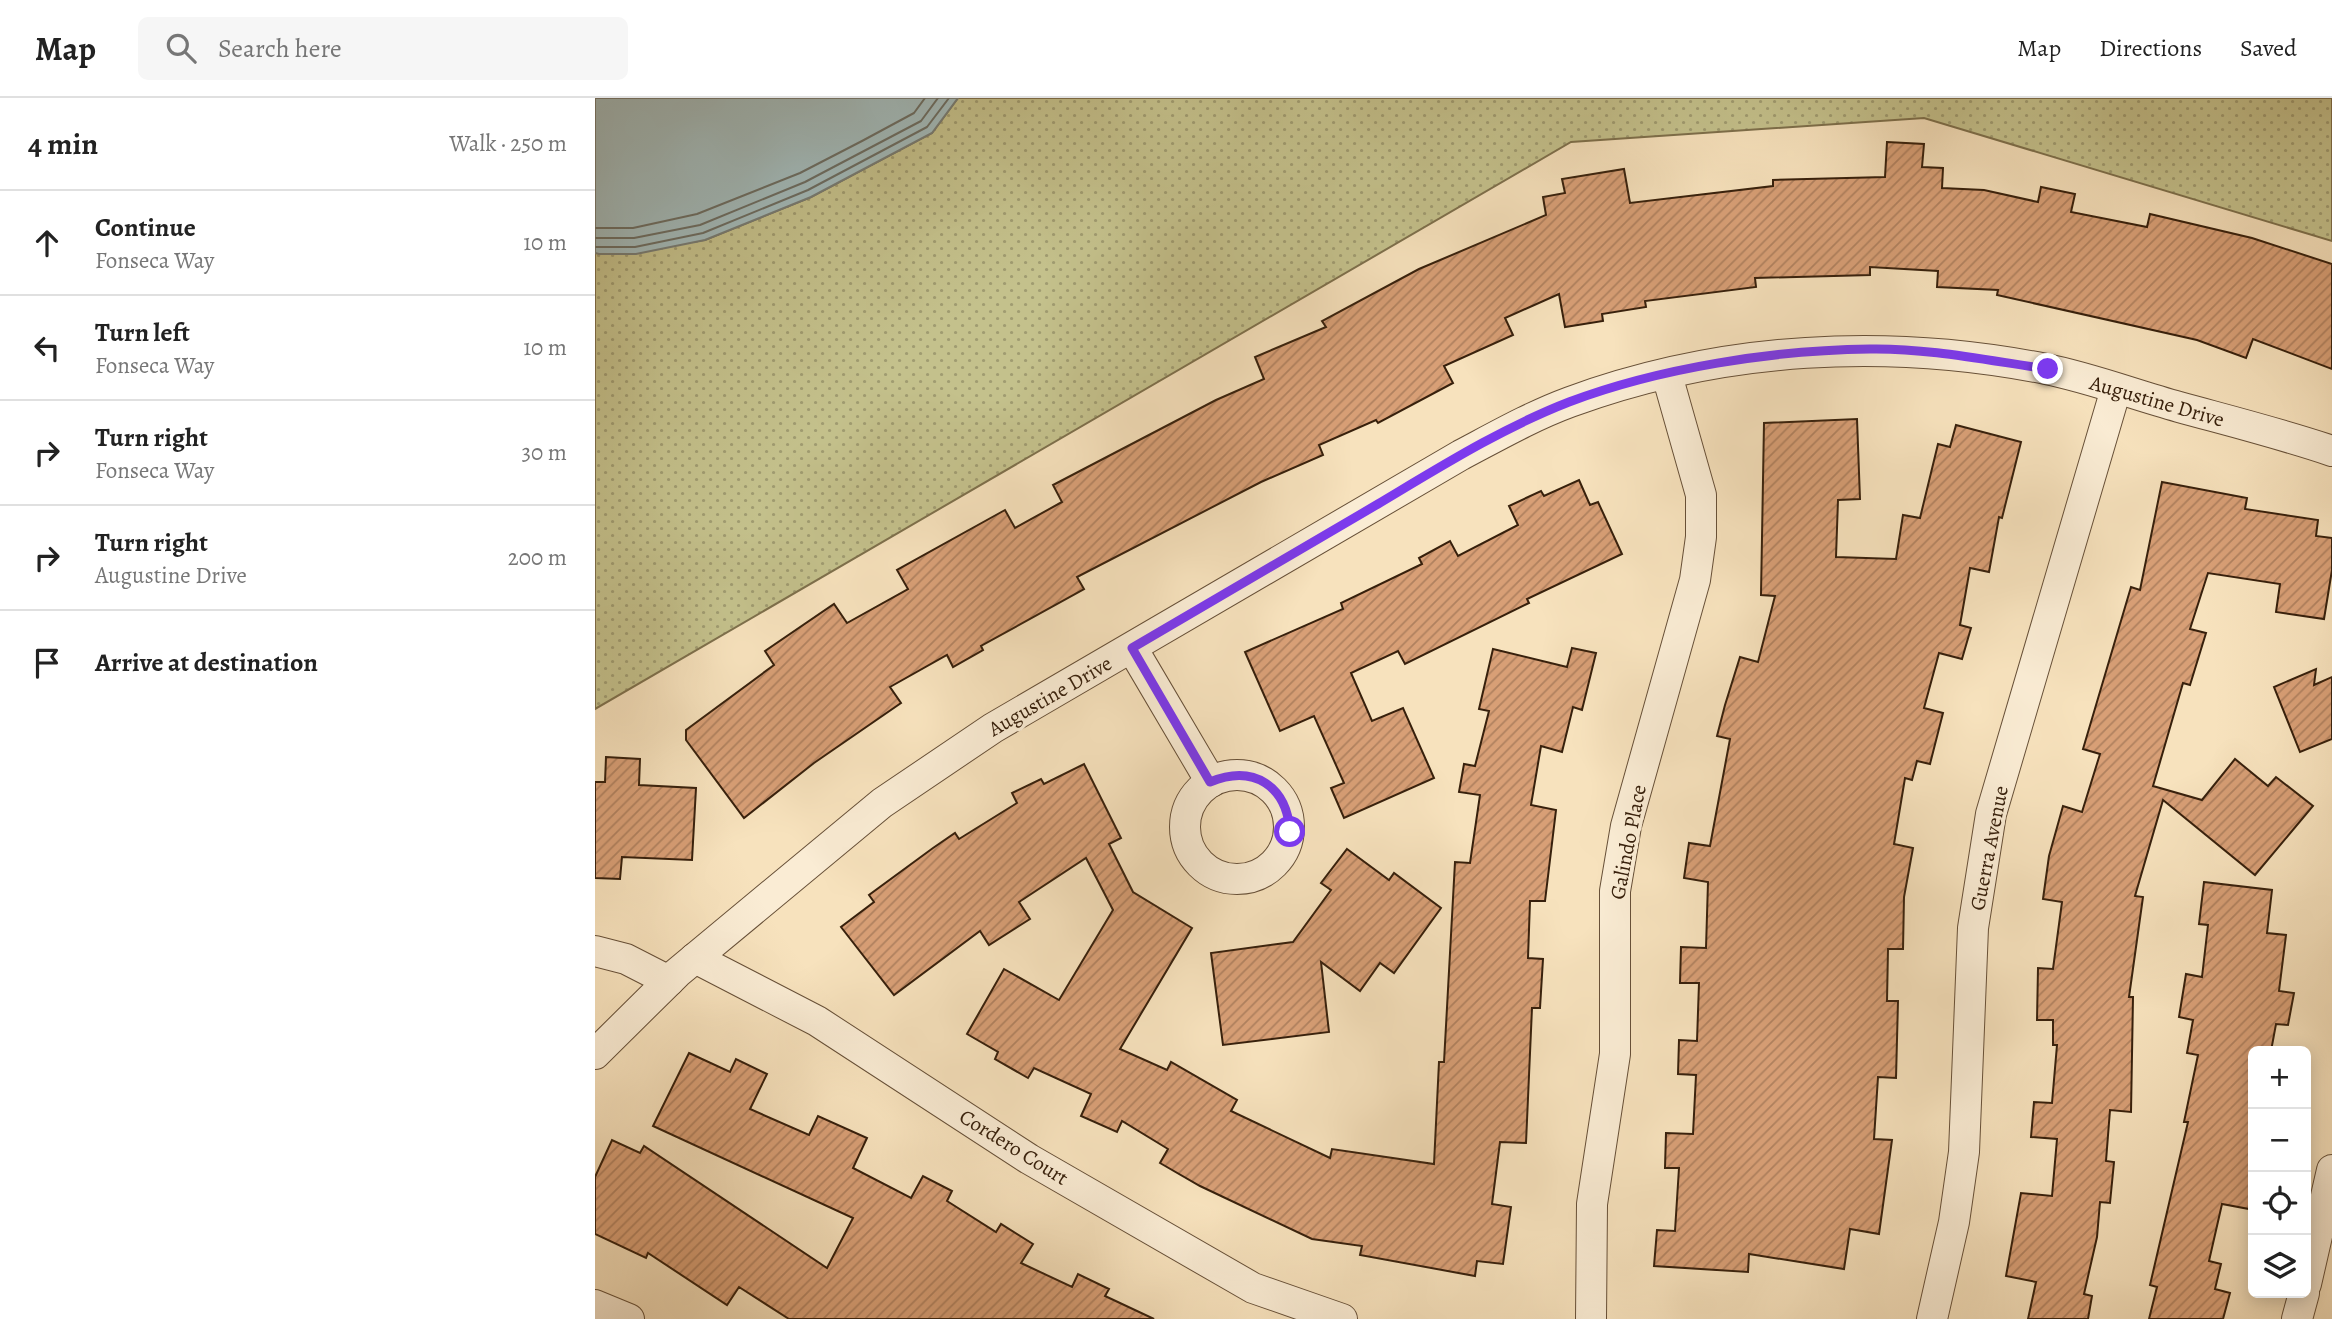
<!DOCTYPE html>
<html lang="en">
<head>
<meta charset="utf-8">
<style>
  body { margin:0; font-family:Alegreya,serif; background:#f6f6f6; color:#222 }
  .controls { position:absolute; right:21px; bottom:21px; display:grid; overflow:hidden; border-radius:10px; box-shadow:0 4px 18px #0003 }
  .controls button { width:63px; height:63px; display:grid; place-items:center; padding:0; border:0; border-bottom:2px solid #e0e0e0; background:#fff; color:#222; font:35px sans-serif }
  .stop { position:absolute; width:21px; height:21px; margin:-16px; border:5px solid #7c3aed; border-radius:50%; background:#fff }
  .stop.end { background:#7c3aed; border-color:#fff; box-shadow:0 2px 7px #0008 }
  .list { margin:0; padding:0; list-style:none }
  h2 { display:flex; justify-content:space-between; align-items:center; height:91px; margin:0; padding:0 28px; font-size:30px }
  h2 small { font-size:23px; font-weight:400; color:#767676 }
  .list li { display:grid; grid-template-columns:46px 1fr auto; gap:21px; align-items:center; box-sizing:border-box; height:105px; padding:0 28px; border-top:2px solid #e0e0e0 }
  .list b { display:block; font-size:26px; white-space:nowrap }
  .list p { margin:0; font-size:23px; white-space:nowrap; color:#767676 }
  .list em { font-size:23px; font-style:normal; color:#767676 }
  .icon { flex:none; width:38px; height:38px; fill:none; stroke:currentColor; stroke-width:2; stroke-linecap:round; stroke-linejoin:round }
  .map { position:relative; flex:none; width:1737px; height:1221px; overflow:hidden }
  header { display:flex; align-items:center; gap:42px; box-sizing:border-box; height:98px; padding:0 35px; background:#fff; border-bottom:2px solid #e0e0e0 }
  header strong { font-size:33px }
  nav { display:flex; gap:38px; margin-inline-start:auto; font-size:24px }
  .search { width:490px; height:63px; background:#f6f6f6; display:flex; align-items:center; gap:18px; box-sizing:border-box; padding:0 24px; border-radius:10px; color:#767676; font-size:26px }
  main { display:flex }
  aside { flex:1; background:#fff }
  .map>svg:first-child { display:block }
  .grass { fill:url(#grass-dots); stroke:#7e704c; stroke-width:2 }
  .water { fill:#a2bbbc; stroke:#777d76; stroke-width:2 }
  .lines { fill:none; stroke-linecap:round; stroke-linejoin:round }
  .shore { stroke:#6c6e64; stroke-width:2 }
  .building { fill:url(#building-hatch); stroke:#37200c; stroke-width:2 }
  .minor-casing { stroke:#675038; stroke-width:32 }
  .minor { stroke:#faecd4; stroke-width:30 }
  .route { stroke:#7c3aed; stroke-width:9 }
  .labels { text-anchor:middle; stroke-width:7; stroke-linejoin:round; paint-order:stroke }
  .street-label { font-size:21px; fill:#37200c; stroke:#faecd4 }
</style>
</head>
<body>
<header>
<strong>Map</strong>
<div class="search"><svg class="icon" aria-label="search" viewBox="0 0 24 24"><circle cx="10" cy="10" r="6"/><path d="M15 15l6 6"/></svg>Search here</div>
<nav><a>Map</a><a>Directions</a><a>Saved</a></nav>
</header>
<main>
<aside>
<h2>4 min<small>Walk · 250 m</small></h2>
<ul class="list">
<li><svg class="icon" aria-label="ahead" viewBox="0 0 24 24"><path d="M12 20V5M6 11l6-6 6 6"/></svg><div><b>Continue</b><p>Fonseca Way</p></div><em>10 m</em></li>
<li><svg class="icon" aria-label="left" viewBox="0 0 24 24"><path d="M17 20v-9H6M10 6l-5 5 5 5"/></svg><div><b>Turn left</b><p>Fonseca Way</p></div><em>10 m</em></li>
<li><svg class="icon" aria-label="right" viewBox="0 0 24 24"><path d="M7 20v-9h11M14 6l5 5-5 5"/></svg><div><b>Turn right</b><p>Fonseca Way</p></div><em>30 m</em></li>
<li><svg class="icon" aria-label="right" viewBox="0 0 24 24"><path d="M7 20v-9h11M14 6l5 5-5 5"/></svg><div><b>Turn right</b><p>Augustine Drive</p></div><em>200 m</em></li>
<li><svg class="icon" aria-label="arrive" viewBox="0 0 24 24"><path d="M6 21V4h12l-3 4 3 4H6"/></svg><div><b>Arrive at destination</b></div></li>
</ul>
</aside>
<div class="map">
<svg width="1737" height="1221" viewBox="0 0 1737 1221">
  <defs>
    <pattern id="grass-dots" width="8" height="8" patternUnits="userSpaceOnUse" patternTransform="scale(1.75)"><rect width="8" height="8" fill="#c4c18c"/><path d="M2 2h.1M6 6h.1" fill="none" stroke="#a09c71" stroke-width="1.8" stroke-linecap="round"/></pattern>
    <pattern id="building-hatch" width="6" height="6" patternUnits="userSpaceOnUse" patternTransform="scale(1.75)"><rect width="6" height="6" fill="#d89f76"/><path d="M-1 1l2-2M0 6l6-6M5 7l2-2" fill="none" stroke="#b0815f"/></pattern>
  </defs>
  <rect width="100%" height="100%" fill="#f7e2bd"/>
  <filter id="stains"><feTurbulence type="fractalNoise" baseFrequency=".00286" numOctaves="4"/><feColorMatrix values="0 0 0 0 .2 0 0 0 0 .09 0 0 0 0 .02 0 0 0 .5 -.17"/></filter>
  <radialGradient id="worn" r=".72"><stop offset=".6" stop-color="#630" stop-opacity="0"/><stop offset="1" stop-color="#630" stop-opacity=".3"/></radialGradient>
  <polygon class="grass" points="363,0 1737,0 1737,143 1329,20 976,44 0,611 0,155 110,142 216,99 337,35"/>
  <polygon class="water" points="0,0 363,0 337,35 216,99 110,142 41,156 4,156 0,155"/>
  <g class="lines">
    <g class="shore">
      <polyline points="0,130 38,130 102,116 205,75 267,43 319,15 330,0"/>
      <polyline points="0,140 39,140 105,127 210,84 326,23 343,0"/>
      <polyline points="0,149 40,149 108,135 213,92 332,29 354,0"/>
    </g>
  </g>
  <g class="building">
    <polygon points="1292,44 1329,46 1327,69 1348,70 1347,90 1389,92 1443,104 1446,89 1480,96 1476,114 1552,129 1555,116 1657,140 1737,166 1737,271 1658,241 1651,260 1602,242 1402,197 1403,192 1342,189 1343,173 1275,169 1275,177 1160,180 1161,189 1050,203 1051,209 1007,216 1008,223 970,229 964,196 910,220 918,237 849,268 858,285 783,325 781,322 724,347 728,357 666,384 482,479 489,491 386,548 388,552 358,569 352,557 295,589 306,605 219,665 149,720 91,642 91,632 179,567 170,553 239,506 252,525 313,491 302,472 410,412 420,430 467,404 458,387 621,302 669,281 660,259 731,229 727,223 824,171 951,117 948,99 970,95 967,81 1029,71 1035,105 1178,88 1178,82 1290,79"/>
    <polygon points="1262,321 1265,401 1243,402 1241,459 1301,461 1308,417 1325,420 1343,346 1355,349 1361,327 1426,344 1407,420 1404,419 1394,474 1375,470 1365,527 1376,530 1367,561 1344,555 1329,610 1348,615 1335,666 1322,663 1317,682 1310,680 1299,746 1318,750 1309,799 1308,851 1293,851 1292,903 1303,903 1301,980 1283,979 1279,1041 1297,1042 1284,1136 1255,1131 1249,1171 1154,1156 1153,1174 1059,1168 1062,1132 1080,1133 1084,1070 1070,1070 1071,1035 1098,1036 1101,977 1083,976 1084,942 1102,943 1104,885 1085,885 1086,849 1111,850 1113,784 1089,780 1094,745 1115,748 1135,641 1122,638 1130,607 1145,559 1163,564 1180,498 1166,497 1169,325"/>
    <polygon points="984,382 995,407 1003,404 1027,456 932,501 934,505 810,566 803,553 756,575 777,623 808,610 839,680 749,720 736,690 749,685 719,618 685,633 650,554 748,511 746,505 827,466 824,460 855,443 863,458 923,427 914,408 946,393 949,398"/>
    <polygon points="1567,384 1652,400 1650,411 1723,422 1721,438 1737,440 1737,472 1729,521 1681,514 1685,486 1613,475 1595,531 1611,535 1595,587 1588,585 1558,688 1607,702 1640,661 1673,688 1681,679 1718,708 1660,777 1568,702 1540,798 1548,799 1534,899 1538,899 1536,1014 1515,1012 1511,1063 1519,1064 1515,1105 1505,1104 1502,1139 1489,1196 1497,1198 1493,1221 1433,1221 1441,1184 1411,1178 1426,1095 1457,1098 1462,1041 1436,1039 1439,1004 1457,1005 1462,947 1458,947 1458,922 1442,922 1443,870 1458,871 1467,804 1448,801 1454,758 1468,708 1487,714 1505,656 1488,651 1536,489 1545,492"/>
    <polygon points="977,550 1001,555 987,612 978,609 967,654 946,648 936,707 961,712 950,803 935,803 933,860 948,861 945,910 937,910 931,1045 905,1044 897,1106 916,1109 908,1166 882,1163 880,1178 765,1157 767,1148 717,1141 605,1088 565,1065 573,1051 527,1023 522,1034 486,1018 496,996 439,970 433,980 400,961 403,954 372,936 409,871 464,902 518,812 491,760 424,804 435,821 394,847 385,833 299,897 246,829 279,804 274,797 338,750 360,735 364,741 422,705 417,695 446,681 449,686 489,666 526,740 514,746 538,794 597,830 525,951 572,972 576,964 642,1002 636,1013 735,1060 737,1051 839,1066 844,964 849,964 860,764 875,765 885,697 864,694 869,666 880,668 894,613 884,611 898,551 972,569"/>
    <polygon points="1721,571 1719,587 1737,579 1737,641 1705,654 1679,589"/>
    <polygon points="11,659 45,661 44,687 101,690 97,762 27,759 25,781 0,780 0,684 10,684"/>
    <polygon points="752,751 794,782 799,775 846,810 799,875 785,865 765,893 726,864 734,934 628,947 616,855 698,844 736,792 726,785"/>
    <polygon points="1609,784 1677,792 1672,835 1691,837 1684,893 1699,895 1693,927 1681,926 1676,953 1658,953 1658,1089 1654,1111 1627,1106 1614,1163 1626,1166 1620,1191 1635,1195 1628,1221 1554,1221 1562,1189 1555,1187 1593,1024 1589,1024 1603,957 1592,955 1598,922 1584,919 1591,876 1607,879 1613,827 1604,826"/>
    <polygon points="94,955 135,974 141,961 172,976 155,1011 214,1037 223,1018 272,1040 258,1070 316,1100 328,1078 357,1093 352,1103 401,1134 406,1126 438,1146 426,1165 477,1189 483,1176 514,1191 510,1198 559,1221 194,1221 144,1189 132,1207 53,1155 51,1160 0,1136 0,1079 17,1042 45,1055 49,1048 232,1170 258,1120 58,1028"/>
  </g>
  <g class="lines">
    <g class="minor-casing">
      <g id="minor">
        <polyline points="537,550 616,684"/>
        <circle cx="642" cy="729" r="52"/>
        <polyline points="0,853 31,861 74,883"/>
        <polyline points="100,860 222,923 434,1061 658,1190 747,1221"/>
        <path d="M0 956 82 875 287 705 398 630 866 357C902 338 937 318 975 304 1128 248 1293 240 1451 271 1496 280 1540 297 1584 309 1635 323 1687 336 1737 353"/>
        <polyline points="1711,1186 1737,1072"/>
        <polyline points="0,1207 34,1221"/>
        <polyline points="996,1221 997,1106 1020,956 1020,793 1031,728 1100,482 1106,439 1106,397 1072,277"/>
        <polyline points="1337,1221 1359,1124 1369,1054 1378,830 1396,716 1521,291"/>
        <polyline points="1702,1221 1709,1195"/>
      </g>
    </g>
    <use href="#minor" class="minor"/>
  </g>
  <g class="lines">
    <path class="route" d="M695 734C692 688 659 666 615 684L537 550C619 502 701 454 783 406 845 369 907 330 974 304 1064 270 1179 252 1275 251 1334 250 1395 263 1453 271"/>
  </g>
  <g class="labels">
    <g class="street-label">
      <text transform="translate(1562 303) rotate(16)" y="7">Augustine Drive</text>
      <text transform="translate(455 598) rotate(-30)" y="7">Augustine Drive</text>
      <text transform="translate(1033 744) rotate(-79)" y="7">Galindo Place</text>
      <text transform="translate(1394 750) rotate(-79)" y="7">Guerra Avenue</text>
      <text transform="translate(419 1049) rotate(32)" y="7">Cordero Court</text>
    </g>
  </g>
  <rect width="100%" height="100%" filter="url(#stains)"/>
  <rect width="100%" height="100%" fill="url(#worn)"/>
</svg>
<div class="controls">
<button>+</button>
<button>−</button>
<button><svg class="icon" aria-label="locate" viewBox="0 0 24 24"><circle cx="12" cy="12" r="6"/><path d="M12 2v4M12 18v4M2 12h4M18 12h4"/></svg></button>
<button><svg class="icon" aria-label="layers" viewBox="0 0 24 24"><path d="M12 4l9 5-9 5-9-5zM3 14l9 5 9-5"/></svg></button>
</div>
<div class="stop" style="left:695px;top:734px"></div>
<div class="stop end" style="left:1453px;top:271px"></div>
</div>
</main>
</body>
</html>
